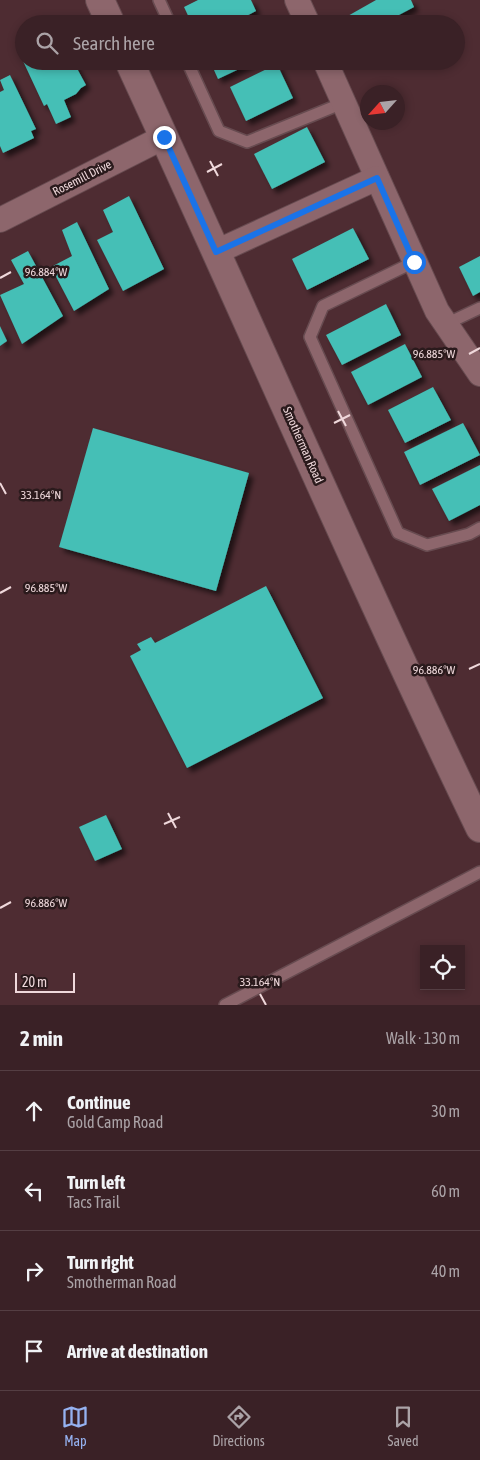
<!DOCTYPE html>
<html lang="en">
<head>
<meta charset="utf-8">
<style>
  body { margin:0; font-family:"Asap Condensed",sans-serif; background:#452e32; color:#f1f3f6 }
  .controls { position:absolute; right:15px; bottom:15px; display:grid; overflow:hidden; border-radius:0px; box-shadow:0 2px 8px #0003 }
  .controls button { width:45px; height:45px; display:grid; place-items:center; padding:0; border:0; border-bottom:1px solid #543e43; background:#3a2126; color:#f1f3f6; font:25px sans-serif }
  .compass { position:absolute; left:360px; top:85px; width:45px; height:45px; border-radius:50%; background:#3a2126; box-shadow:0 2px 8px #0003; rotate:243deg }
  .scale { position:absolute; left:15px; bottom:12px; width:60px; box-sizing:border-box; padding-left:5px; border:2px solid #efd8db; border-top:0; font-size:14px; line-height:18px; white-space:nowrap; color:#efd8db; -webkit-text-stroke:4px #2a1a1c; paint-order:stroke }
  .stop { position:absolute; width:15px; height:15px; margin:-11px; border:4px solid #1a73e8; border-radius:50%; background:#fff }
  .stop.end { background:#1a73e8; border-color:#fff; box-shadow:0 1px 5px #0008 }
  .list { margin:0; padding:0; list-style:none }
  h2 { display:flex; justify-content:space-between; align-items:center; height:65px; margin:0; padding:0 20px; font-size:21px }
  h2 small { font-size:16px; font-weight:400; color:#aba3a7 }
  .list li { display:grid; grid-template-columns:32px 1fr auto; gap:15px; align-items:center; box-sizing:border-box; height:80px; padding:0 20px; border-top:1px solid #543e43 }
  .list b { display:block; font-size:19px; white-space:nowrap }
  .list p { margin:0; font-size:16px; white-space:nowrap; color:#aba3a7 }
  .list em { font-size:16px; font-style:normal; color:#aba3a7 }
  .icon { flex:none; width:28px; height:28px; fill:none; stroke:currentColor; stroke-width:2; stroke-linecap:round; stroke-linejoin:round }
  .map { position:relative; flex:none; width:480px; height:1005px; overflow:hidden }
  .search { position:absolute; background:#3a2126; box-shadow:0 2px 8px #0003; left:15px; right:15px; top:15px; height:55px; display:flex; align-items:center; gap:12px; box-sizing:border-box; padding:0 18px; border-radius:28px; color:#aba3a7; font-size:19px }
  .sheet { height:385px; background:#3a2126 }
  nav { display:flex; justify-content:space-around; align-items:center; box-sizing:border-box; height:70px; border-top:1px solid #543e43; background:#3a2126; font-size:14px; color:#aba3a7 }
  nav a { display:grid; justify-items:center; gap:2px }
  nav .on { color:#95b2f1 }
  .map>svg:first-child { display:block }
  .building { fill:#44bfb6; filter:url(#shadow) }
  .lines { fill:none; stroke-linecap:round; stroke-linejoin:round }
  .service-casing { stroke:#674b50; stroke-width:14 }
  .minor-casing { stroke:#674b50; stroke-width:26 }
  .tertiary-casing { stroke:#674b50; stroke-width:30 }
  .service { stroke:#8d666c; stroke-width:11 }
  .minor { stroke:#8d666c; stroke-width:24 }
  .tertiary { stroke:#8d666c; stroke-width:28 }
  .route { stroke:#1a73e8; stroke-width:6 }
  .ticks { fill:none; stroke:#efd8db; stroke-width:2 }
  .labels { text-anchor:middle; stroke-width:5; stroke-linejoin:round; paint-order:stroke }
  .street-label { font-size:12px; fill:#efd8db; stroke:#2a1a1c }
  .ticks-label { font-size:12px; text-anchor:middle; fill:#efd8db; stroke:#2a1a1c; stroke-width:5; stroke-linejoin:round; paint-order:stroke }
</style>
</head>
<body>
<div class="map">
<svg width="480" height="1005" viewBox="0 0 480 1005">
  <defs>
    <filter id="shadow"><feDropShadow dx="4.5" dy="4.5" stdDeviation="2.5" flood-color="#0009"/></filter>
  </defs>
  <rect width="100%" height="100%" fill="#4e2c32"/>
  <g class="building">
    <polygon points="198,0 251,0 256,11 231,24 192,24 184,7"/>
    <polygon points="376,0 411,0 414,7 382,24 349,24 346,17"/>
    <polygon points="259,19 262,24 250,24"/>
    <polygon points="23,61 73,61 86,85 81,88 76,94 64,100 71,117 56,124 47,104 44,106"/>
    <polygon points="210,61 256,61 218,79"/>
    <polygon points="277,64 293,98 246,121 230,87"/>
    <polygon points="10,75 36,129 31,131 34,138 3,153 0,146 0,92 4,90 0,80"/>
    <polygon points="307,127 325,162 272,189 254,154"/>
    <polygon points="129,196 164,269 123,291 97,240 113,232 103,210"/>
    <polygon points="77,222 109,289 74,311 51,267 72,256 62,230"/>
    <polygon points="353,228 369,259 307,290 292,259"/>
    <polygon points="28,251 63,316 22,344 0,295 24,284 11,260"/>
    <polygon points="480,256 480,292 473,296 459,267"/>
    <polygon points="386,304 401,335 342,365 326,335"/>
    <polygon points="0,326 7,341 0,346"/>
    <polygon points="405,344 422,377 368,405 351,372"/>
    <polygon points="433,387 451,420 405,443 388,410"/>
    <polygon points="463,423 480,455 420,485 404,452"/>
    <polygon points="93,428 249,473 216,591 59,547"/>
    <polygon points="480,465 480,505 449,521 432,489"/>
    <polygon points="266,586 323,698 187,768 130,656 141,650 137,644 151,637 155,643"/>
    <polygon points="106,815 122,849 95,861 79,827"/>
  </g>
  <g class="lines">
    <g class="service-casing">
      <g id="service">
        <polyline points="159,0 170,24"/>
        <polyline points="187,61 219,131 247,142 343,103"/>
        <polyline points="414,262 323,306 310,337 398,533 427,545 469,534 480,528"/>
        <polyline points="446,324 480,308"/>
        <polyline points="225,1005 480,872"/>
      </g>
    </g>
    <g class="minor-casing">
      <g id="minor">
        <polyline points="297,0 308,24"/>
        <polyline points="325,61 437,311 480,374"/>
        <polyline points="0,220 164,137"/>
        <polyline points="216,252 377,178"/>
      </g>
    </g>
    <g class="tertiary-casing">
      <g id="tertiary">
        <polyline points="100,0 111,24"/>
        <path d="M129 61C247 316 358 575 480 828"/>
      </g>
    </g>
    <use href="#service" class="service"/>
    <use href="#minor" class="minor"/>
    <use href="#tertiary" class="tertiary"/>
  </g>
  <g class="lines">
    <polyline class="route" points="164,137 216,252 377,178 414,262"/>
  </g>
  <path class="ticks" d="M210 161 218 176M207 172 222 164M0 278 11 272M469 354 480 348M338 411 346 426M334 423 350 415M0 483 6 494M0 593 11 587M469 669 480 664M168 813 176 828M164 824 180 817M0 908 11 902M260 994 266 1005"/>
  <g class="labels">
    <g class="street-label">
      <text transform="translate(82 178) rotate(-27)" y="4">Rosemill Drive</text>
      <text transform="translate(303 445) rotate(66)" y="4">Smotherman Road</text>
    </g>
  </g>
  <g class="ticks-label">
    <text x="46" y="276">96.884°W</text>
    <text x="434" y="358">96.885°W</text>
    <text x="41" y="499">33.164°N</text>
    <text x="46" y="592">96.885°W</text>
    <text x="434" y="674">96.886°W</text>
    <text x="46" y="907">96.886°W</text>
    <text x="260" y="986">33.164°N</text>
  </g>
</svg>
<div class="controls">
<button><svg class="icon" aria-label="locate" viewBox="0 0 24 24"><circle cx="12" cy="12" r="6"/><path d="M12 2v4M12 18v4M2 12h4M18 12h4"/></svg></button>
</div>
<svg class="compass" viewBox="-18 -18 36 36"><path d="M0-13l5 13h-10z" fill="#e53935"/><path d="M0 13l5-13h-10z" fill="#aba3a7"/></svg>
<div class="scale">20 m</div>
<div class="stop" style="left:414px;top:262px"></div>
<div class="stop end" style="left:164px;top:137px"></div>
<div class="search"><svg class="icon" aria-label="search" viewBox="0 0 24 24"><circle cx="10" cy="10" r="6"/><path d="M15 15l6 6"/></svg>Search here</div>
</div>
<section class="sheet">
<h2>2 min<small>Walk · 130 m</small></h2>
<ul class="list">
<li><svg class="icon" aria-label="ahead" viewBox="0 0 24 24"><path d="M12 20V5M6 11l6-6 6 6"/></svg><div><b>Continue</b><p>Gold Camp Road</p></div><em>30 m</em></li>
<li><svg class="icon" aria-label="left" viewBox="0 0 24 24"><path d="M17 20v-9H6M10 6l-5 5 5 5"/></svg><div><b>Turn left</b><p>Tacs Trail</p></div><em>60 m</em></li>
<li><svg class="icon" aria-label="right" viewBox="0 0 24 24"><path d="M7 20v-9h11M14 6l5 5-5 5"/></svg><div><b>Turn right</b><p>Smotherman Road</p></div><em>40 m</em></li>
<li><svg class="icon" aria-label="arrive" viewBox="0 0 24 24"><path d="M6 21V4h12l-3 4 3 4H6"/></svg><div><b>Arrive at destination</b></div></li>
</ul>
</section>
<nav>
<a class="on"><svg class="icon" aria-label="map" viewBox="0 0 24 24"><path d="M3 6l6-2 6 2 6-2v14l-6 2-6-2-6 2zM9 4v14M15 6v14"/></svg>Map</a>
<a><svg class="icon" aria-label="directions" viewBox="0 0 24 24"><path d="M12 3l9 9-9 9-9-9zM9 14v-3h6M13 9l2 2-2 2"/></svg>Directions</a>
<a><svg class="icon" aria-label="saved" viewBox="0 0 24 24"><path d="M7 4h10v16l-5-4-5 4z"/></svg>Saved</a>
</nav>
</body>
</html>
